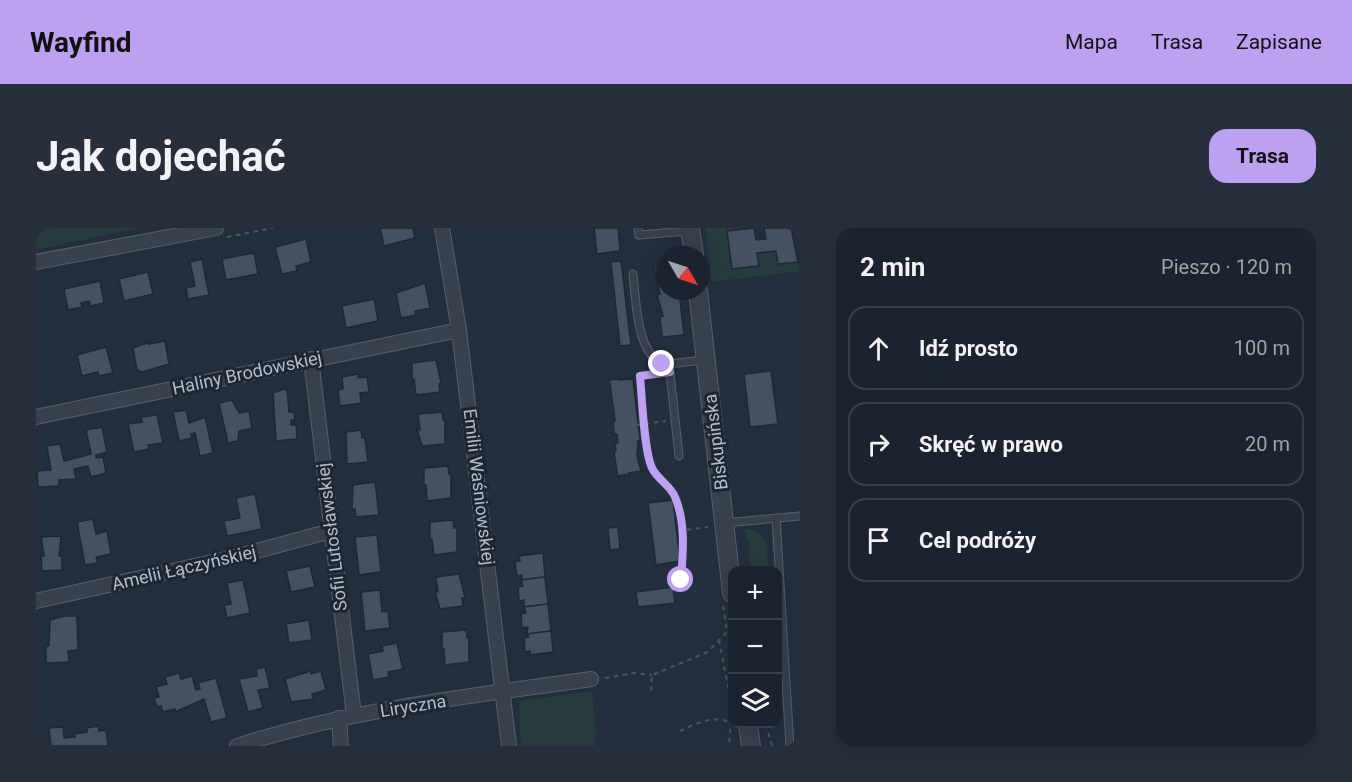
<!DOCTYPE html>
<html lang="pl">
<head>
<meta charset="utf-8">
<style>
  body { margin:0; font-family:Roboto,sans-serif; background:#282f3a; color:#f1f3f6 }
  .controls { position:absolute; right:18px; bottom:18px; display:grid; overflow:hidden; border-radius:12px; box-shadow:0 6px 24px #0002 }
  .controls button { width:54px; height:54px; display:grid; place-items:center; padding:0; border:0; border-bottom:2px solid #39404a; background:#1b232e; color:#f1f3f6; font:30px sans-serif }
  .compass { position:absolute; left:620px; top:18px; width:54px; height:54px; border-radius:50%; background:#1b232e; box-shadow:0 6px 24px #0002; rotate:129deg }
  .stop { position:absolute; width:18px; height:18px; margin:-14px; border:4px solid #bca0f2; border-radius:50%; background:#fff }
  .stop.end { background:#bca0f2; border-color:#fff; box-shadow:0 2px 6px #0008 }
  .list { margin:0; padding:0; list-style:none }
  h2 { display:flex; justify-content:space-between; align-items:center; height:78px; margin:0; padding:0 24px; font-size:26px }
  h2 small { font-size:20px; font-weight:400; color:#a0a4aa }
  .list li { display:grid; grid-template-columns:39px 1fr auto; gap:18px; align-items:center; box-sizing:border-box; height:84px; margin:0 12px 12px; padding:0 12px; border:2px solid #39404a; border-radius:18px }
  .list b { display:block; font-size:22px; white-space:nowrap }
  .list em { font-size:20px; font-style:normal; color:#a0a4aa }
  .icon { flex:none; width:33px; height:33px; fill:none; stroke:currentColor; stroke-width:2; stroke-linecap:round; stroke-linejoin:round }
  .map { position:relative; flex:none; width:764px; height:518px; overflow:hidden; border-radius:18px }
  header { display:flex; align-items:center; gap:36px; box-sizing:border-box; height:84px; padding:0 30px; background:#bca0f2; color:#111 }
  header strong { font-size:28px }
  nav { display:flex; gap:33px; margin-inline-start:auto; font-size:21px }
  .intro { display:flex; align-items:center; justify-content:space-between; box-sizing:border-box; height:144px; padding:0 36px }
  h1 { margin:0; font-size:42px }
  .button { padding:15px 27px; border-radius:18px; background:#bca0f2; color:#111; font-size:21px; font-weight:700 }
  main { display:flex; gap:36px; padding:0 36px }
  aside { flex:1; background:#1b232e; border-radius:18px; box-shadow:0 6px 24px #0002 }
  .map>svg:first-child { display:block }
  .green { fill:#263c3f }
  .building { fill:#455162; stroke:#1f2835; stroke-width:1.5 }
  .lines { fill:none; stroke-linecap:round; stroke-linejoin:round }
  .service-casing { stroke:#565f6c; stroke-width:9 }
  .minor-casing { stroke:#565f6c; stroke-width:16 }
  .tertiary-casing { stroke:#565f6c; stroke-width:20 }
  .path { stroke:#44595c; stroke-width:2; stroke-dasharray:4.5 4.5; stroke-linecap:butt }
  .service { stroke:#38414e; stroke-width:7 }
  .minor { stroke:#38414e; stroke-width:14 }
  .tertiary { stroke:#38414e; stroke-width:18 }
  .route { stroke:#bca0f2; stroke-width:8 }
  .labels { text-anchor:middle; stroke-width:6; stroke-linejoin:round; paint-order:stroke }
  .street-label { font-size:18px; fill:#b4bcc9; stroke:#1d2633 }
</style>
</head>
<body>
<header>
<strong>Wayfind</strong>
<nav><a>Mapa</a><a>Trasa</a><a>Zapisane</a></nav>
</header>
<div class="intro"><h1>Jak dojechać</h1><a class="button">Trasa</a></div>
<main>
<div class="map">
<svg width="764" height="518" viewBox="0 0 764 518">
  <rect width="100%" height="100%" fill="#242f3e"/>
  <g class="green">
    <polygon points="0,0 102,0 0,22"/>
    <polygon points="669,0 715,0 691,3 696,41 723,38 721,25 740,23 742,36 762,34 763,43 676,54"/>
    <path d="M713 301C734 305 731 326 732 342H714L713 315 708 302Z"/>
    <polygon points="556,463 560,508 558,518 485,518 483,473"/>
  </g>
  <g class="building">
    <polygon points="344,0 377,0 379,10 348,18"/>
    <polygon points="558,0 582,0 584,23 561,26"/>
    <polygon points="718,0 720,12 730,11 728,0 755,0 762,34 742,36 740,23 721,25 723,38 696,41 691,3"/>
    <polygon points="270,11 275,34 260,38 261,43 246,46 239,19"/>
    <polygon points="218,25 222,46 190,52 186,31"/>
    <polygon points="166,31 173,67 152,71 150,60 159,58 154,34"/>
    <polygon points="585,33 595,117 584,118 575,34"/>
    <polygon points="621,35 629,35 629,63 643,63 648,107 626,109 624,89 627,88 621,67 624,66 618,39 621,39"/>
    <polygon points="112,44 117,66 88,73 83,51"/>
    <polygon points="64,53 68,75 55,78 53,73 45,75 46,79 32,82 28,61"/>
    <polygon points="389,55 394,80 379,83 380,87 365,90 360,65"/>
    <polygon points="338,71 342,93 310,100 306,78"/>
    <polygon points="129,113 133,136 106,144 101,142 97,120 114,114 113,116"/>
    <polygon points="70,119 77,145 63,148 62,144 46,148 41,127"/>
    <polygon points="400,132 405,155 403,156 404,164 380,167 378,151 376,153 376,135"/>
    <polygon points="735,143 742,196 714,199 708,146"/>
    <polygon points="322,146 322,150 331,149 333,164 324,165 325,175 304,178 302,162 307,161 306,149"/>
    <polygon points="583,148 584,152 597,151 604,213 602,213 601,228 605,243 593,245 593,249 592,246 582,248 582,250 578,224 580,223 579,216 577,216 582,215 581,206 578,206 577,193 579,193 578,185 576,184 578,184 573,150 574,152 584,151"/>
    <polygon points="248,161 251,163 253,184 258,184 259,192 255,192 255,197 260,197 261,211 240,213 237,165"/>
    <polygon points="196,172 203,185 213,183 216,200 203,203 202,213 192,215 183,175"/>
    <polygon points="150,182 153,195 169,189 177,225 164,228 159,205 155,206 156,210 143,213 137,184"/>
    <polygon points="406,184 407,192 409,192 409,216 386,218 381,201 384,202 382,186"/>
    <polygon points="121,187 127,215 112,217 113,221 98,224 92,196 106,194 105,189"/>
    <polygon points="66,199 71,224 60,227 60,230 67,229 70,245 55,249 52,238 38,241 40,251 23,252 23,258 2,259 1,243 15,242 11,218 24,216 28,233 55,226 50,202"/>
    <polygon points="325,202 326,210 329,210 332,234 311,236 310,204"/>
    <polygon points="412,238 413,246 415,246 415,270 391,273 390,257 388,258 388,240"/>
    <polygon points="339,254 343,287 320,289 319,281 316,282 317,257"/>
    <polygon points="219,266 226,301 191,308 188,293 204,290 200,270"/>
    <polygon points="637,272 644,333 620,337 612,275"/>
    <polygon points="57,291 60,306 71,303 75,326 60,329 62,335 49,337 41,294"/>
    <polygon points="417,292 418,300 421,300 421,324 398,327 396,311 394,313 394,294"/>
    <polygon points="582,299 584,321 574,322 572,300"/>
    <polygon points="341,307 345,344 323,347 319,309"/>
    <polygon points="25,308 23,328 26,328 26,342 6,343 5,328 8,328 5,309"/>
    <polygon points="507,325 509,349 485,352 486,347 481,348 479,334 484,333 483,328"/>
    <polygon points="274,338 279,359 255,364 250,343"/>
    <polygon points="423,346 429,370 426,370 427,378 404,381 399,363 402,364 400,349"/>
    <polygon points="509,349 512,376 488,379 488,372 483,373 482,359 487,358 485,352"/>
    <polygon points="207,352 215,389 213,385 191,390 188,377 195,376 191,355"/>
    <polygon points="637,359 639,375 602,379 600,364"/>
    <polygon points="344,362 346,384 352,383 354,400 329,403 325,364"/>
    <polygon points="512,376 515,403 491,406 492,399 486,400 485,386 490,385 488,379"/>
    <polygon points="29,388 41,388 42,422 32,423 33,434 10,435 10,418 13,418 14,392"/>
    <polygon points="273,392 276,412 253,415 250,396"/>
    <polygon points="430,402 431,410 433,410 433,434 409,437 408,421 406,422 406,404"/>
    <polygon points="515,403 517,424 494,427 494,423 489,424 488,410 493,409 491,406"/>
    <polygon points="361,415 367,441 352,444 353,449 337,452 332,426 347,423 346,418"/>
    <polygon points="229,439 234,460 222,462 227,480 212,484 203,451 221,448 220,441"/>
    <polygon points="275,443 275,446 285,443 290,462 276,466 277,471 255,474 249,451"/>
    <polygon points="143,445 145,451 156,448 160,462 164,461 162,455 180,450 191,490 175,494 168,471 139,484 139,481 127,484 125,478 121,479 118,470 123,469 120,459 131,456 129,449"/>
    <polygon points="62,498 63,503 70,502 72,518 15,518 13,500 27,499 28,510 39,509 38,506 51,504 51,500"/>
  </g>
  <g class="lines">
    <g class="service-casing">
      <g id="service">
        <polyline points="602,0 603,7 652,3"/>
        <path d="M597 46C600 70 600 135 633 136"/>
        <polyline points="643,228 633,136 668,132"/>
        <polyline points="740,290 754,518"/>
        <polyline points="689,295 764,288"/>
      </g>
    </g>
    <g class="minor-casing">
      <g id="minor">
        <polyline points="406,0 423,102 473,518"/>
        <polyline points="0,34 180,0"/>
        <polyline points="275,131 318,487"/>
        <polyline points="0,189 423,102"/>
        <polyline points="0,373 195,330 295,303"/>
        <polyline points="303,490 305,518"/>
        <path d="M201 518C315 481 436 468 555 451"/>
      </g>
    </g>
    <g class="tertiary-casing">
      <g id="tertiary">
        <polyline points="654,0 658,27"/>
        <polyline points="662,63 696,365"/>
        <polyline points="712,496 715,518"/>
      </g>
    </g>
    <g class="path">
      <polyline points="191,9 237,0"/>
      <polyline points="670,36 672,51"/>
      <path d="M624 145 604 148C607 172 607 220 616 240 621 251 635 258 639 269 650 295 647 325 646 352"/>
      <polyline points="600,197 630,193"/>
      <polyline points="642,303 672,299"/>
      <polyline points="683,412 696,479 693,518"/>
      <polyline points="569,450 599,445 616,447"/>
      <polyline points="615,463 616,447 672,424 691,404 687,377"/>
      <polyline points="730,496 736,518"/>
      <path d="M644 503C658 496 677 487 693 494"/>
    </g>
    <use href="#service" class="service"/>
    <use href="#minor" class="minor"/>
    <use href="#tertiary" class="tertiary"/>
  </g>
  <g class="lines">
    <path class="route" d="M626 136H633L634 144 604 148C606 170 608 223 616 240 621 251 635 258 639 269 650 295 647 325 645 352"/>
  </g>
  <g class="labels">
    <g class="street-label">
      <text transform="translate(211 145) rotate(-12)" y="6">Haliny Brodowskiej</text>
      <text transform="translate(680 214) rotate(-97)" y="6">Biskupińska</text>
      <text transform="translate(443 259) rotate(83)" y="6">Emilii Waśniowskiej</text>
      <text transform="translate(296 309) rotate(-97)" y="6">Sofii Lutosławskiej</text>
      <text transform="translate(148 340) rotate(-13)" y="6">Amelii Łączyńskiej</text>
      <text transform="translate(377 478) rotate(-9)" y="6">Liryczna</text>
    </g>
  </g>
</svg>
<div class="controls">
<button>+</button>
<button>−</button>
<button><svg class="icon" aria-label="layers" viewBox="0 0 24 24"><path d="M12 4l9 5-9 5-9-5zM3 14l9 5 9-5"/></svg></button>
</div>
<svg class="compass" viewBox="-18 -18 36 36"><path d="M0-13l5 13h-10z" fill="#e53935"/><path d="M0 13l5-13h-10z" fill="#a0a4aa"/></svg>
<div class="stop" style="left:645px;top:352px"></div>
<div class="stop end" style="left:626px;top:136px"></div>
</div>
<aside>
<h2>2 min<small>Pieszo · 120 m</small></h2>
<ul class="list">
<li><svg class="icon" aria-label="ahead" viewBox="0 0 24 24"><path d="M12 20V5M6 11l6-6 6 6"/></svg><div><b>Idź prosto</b></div><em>100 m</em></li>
<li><svg class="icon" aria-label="right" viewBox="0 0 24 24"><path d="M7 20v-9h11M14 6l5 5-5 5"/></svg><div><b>Skręć w prawo</b></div><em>20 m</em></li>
<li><svg class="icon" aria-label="arrive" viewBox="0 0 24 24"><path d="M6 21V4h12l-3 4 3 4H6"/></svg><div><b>Cel podróży</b></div></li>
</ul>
</aside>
</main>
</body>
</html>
